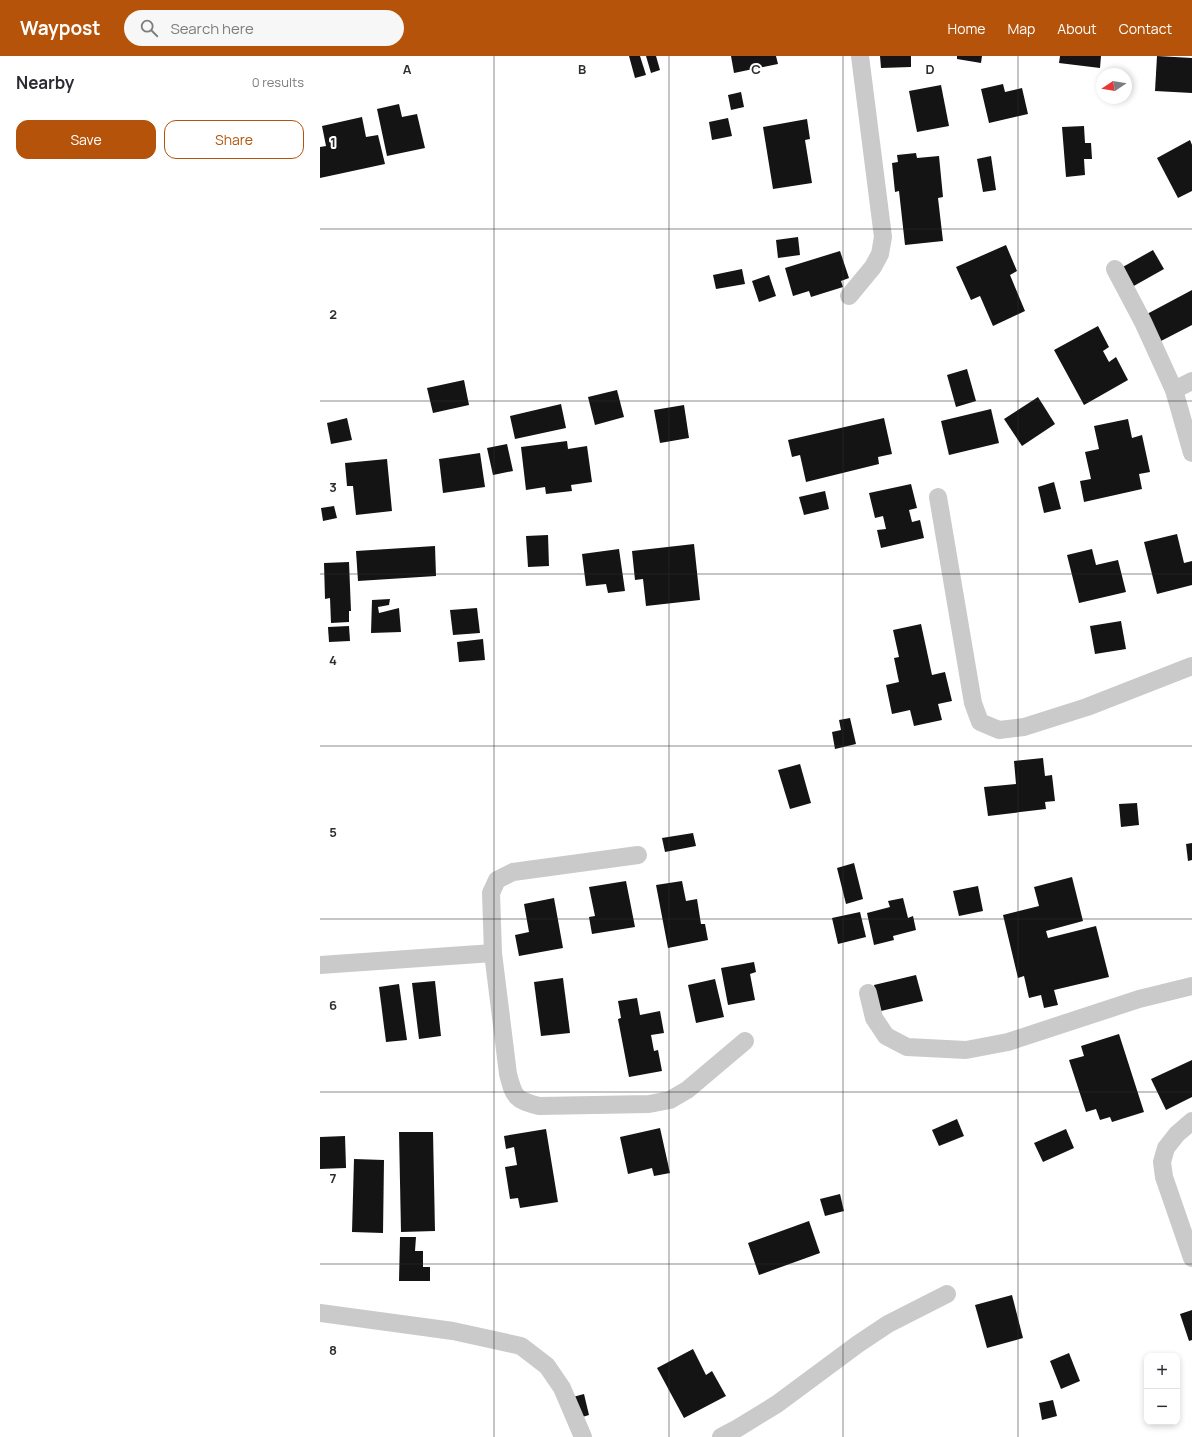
<!DOCTYPE html>
<html lang="en">
<head>
<meta charset="utf-8">
<style>
  body { margin:0; font-family:Manrope,sans-serif; background:#f7f7f7; color:#2b2b33 }
  .controls { position:absolute; right:12px; bottom:12px; display:grid; overflow:hidden; border-radius:8px; box-shadow:0 2px 6px #0003 }
  .controls button { width:36px; height:36px; display:grid; place-items:center; padding:0; border:0; border-bottom:1px solid #e1e1e2; background:#fff; color:#2b2b33; font:20px sans-serif }
  .compass { position:absolute; left:776px; top:12px; width:36px; height:36px; border-radius:50%; background:#fff; box-shadow:0 2px 6px #0003; rotate:258deg }
  .list { margin:0; padding:0; list-style:none }
  h2 { display:flex; justify-content:space-between; align-items:center; height:52px; margin:0; padding:0 16px; font-size:17px }
  h2 small { font-size:13px; font-weight:400; color:#7c7c81 }
  .actions { display:flex; gap:8px; padding:12px 16px }
  .actions a { flex:1; padding:9px 0; border:1px solid #b45309; border-radius:12px; text-align:center; font-size:14px; color:#b45309 }
  .actions .main { background:#b45309; color:#fff }
  .icon { flex:none; width:22px; height:22px; fill:none; stroke:currentColor; stroke-width:2; stroke-linecap:round; stroke-linejoin:round }
  .map { position:relative; flex:none; width:872px; height:1381px; overflow:hidden }
  header { display:flex; align-items:center; gap:24px; box-sizing:border-box; height:56px; padding:0 20px; background:#b45309; color:#fff }
  header strong { font-size:19px }
  nav { display:flex; gap:22px; margin-inline-start:auto; font-size:14px }
  .search { width:280px; height:36px; background:#f7f7f7; display:flex; align-items:center; gap:10px; box-sizing:border-box; padding:0 14px; border-radius:22px; color:#7c7c81; font-size:15px }
  main { display:flex }
  aside { flex:1; background:#fff }
  .map>svg:first-child { display:block }
  .building { fill:#141414 }
  .lines { fill:none; stroke-linecap:round; stroke-linejoin:round }
  .minor { stroke:#cacaca; stroke-width:18 }
  .grid { fill:none; stroke:#2d2d2d; stroke-width:1; stroke-opacity:0.55 }
  .grid-label { font-size:13px; text-anchor:middle; font-weight:bold; fill:#2d2d2d; stroke:#fff; stroke-width:4; stroke-linejoin:round; paint-order:stroke }
</style>
</head>
<body>
<header>
<strong>Waypost</strong>
<div class="search"><svg class="icon" aria-label="search" viewBox="0 0 24 24"><circle cx="10" cy="10" r="6"/><path d="M15 15l6 6"/></svg>Search here</div>
<nav><a>Home</a><a>Map</a><a>About</a><a>Contact</a></nav>
</header>
<main>
<aside>
<h2>Nearby<small>0 results</small></h2>
<ul class="list">
</ul>
<div class="actions"><a class="main">Save</a><a>Share</a></div>
</aside>
<div class="map">
<svg width="872" height="1381" viewBox="0 0 872 1381">
  <rect width="100%" height="100%" fill="#fff"/>
  <g class="building">
    <polygon points="309,0 320,0 326,19 315,22"/>
    <polygon points="326,0 336,0 340,14 331,17"/>
    <polygon points="411,0 456,0 458,8 414,17"/>
    <polygon points="560,0 591,0 591,11 561,12"/>
    <polygon points="637,0 662,0 661,7 637,3"/>
    <polygon points="740,0 781,0 780,12 739,7"/>
    <polygon points="837,0 872,2 872,37 835,35"/>
    <polygon points="683,28 685,36 702,32 708,58 669,67 661,33"/>
    <polygon points="621,29 629,70 597,76 589,35"/>
    <polygon points="421,36 424,51 411,54 408,39"/>
    <polygon points="79,48 82,61 97,58 105,92 67,100 57,53"/>
    <polygon points="42,61 46,81 58,79 65,108 0,122 0,91 6,90 2,70"/>
    <polygon points="408,62 412,80 392,84 389,66"/>
    <polygon points="487,63 490,83 485,84 492,127 453,133 443,71"/>
    <polygon points="764,70 765,87 771,87 772,103 764,103 765,119 746,121 742,71"/>
    <polygon points="870,84 872,89 872,135 858,142 837,102"/>
    <polygon points="596,97 597,102 619,100 623,141 618,142 623,185 585,189 579,135 575,136 572,107 578,106 577,99"/>
    <polygon points="671,100 676,134 663,136 657,103"/>
    <polygon points="478,181 480,199 458,202 456,184"/>
    <polygon points="686,189 697,215 690,219 705,255 673,270 660,240 651,244 636,211"/>
    <polygon points="833,194 844,213 812,231 801,212"/>
    <polygon points="520,195 529,222 521,225 523,231 491,241 489,235 473,240 465,212"/>
    <polygon points="422,213 425,228 396,233 393,219"/>
    <polygon points="449,219 456,240 439,246 432,225"/>
    <polygon points="872,234 872,269 841,285 827,258"/>
    <polygon points="778,270 789,291 783,295 789,306 796,301 808,324 764,349 734,294"/>
    <polygon points="647,313 656,345 636,351 627,319"/>
    <polygon points="144,324 149,349 113,357 107,332"/>
    <polygon points="297,334 304,361 275,369 268,341"/>
    <polygon points="718,341 735,368 702,390 684,363"/>
    <polygon points="241,348 246,372 195,383 190,360"/>
    <polygon points="364,349 369,382 340,387 334,354"/>
    <polygon points="671,353 679,387 629,399 621,365"/>
    <polygon points="27,362 32,384 11,388 7,367"/>
    <polygon points="564,362 572,398 558,401 559,408 486,426 480,399 472,401 468,384"/>
    <polygon points="808,363 812,382 822,379 830,416 819,418 822,433 764,446 760,425 771,423 765,396 779,393 774,370"/>
    <polygon points="247,385 248,393 267,390 272,426 251,429 252,435 226,438 225,431 206,434 201,391"/>
    <polygon points="187,388 193,415 173,419 167,392"/>
    <polygon points="160,397 165,431 123,437 119,403"/>
    <polygon points="67,403 72,455 36,459 33,430 27,430 25,407"/>
    <polygon points="734,426 741,453 724,457 718,431"/>
    <polygon points="591,428 597,452 589,454 592,466 600,464 604,482 561,492 557,474 566,473 563,460 555,462 549,437"/>
    <polygon points="505,435 509,453 484,459 479,441"/>
    <polygon points="14,450 17,462 3,465 1,452"/>
    <polygon points="857,478 864,507 872,505 872,529 837,538 824,486"/>
    <polygon points="228,479 229,510 208,511 206,480"/>
    <polygon points="374,488 380,544 326,550 323,523 315,524 312,495"/>
    <polygon points="115,490 116,520 38,525 36,495"/>
    <polygon points="299,493 305,535 288,537 286,528 266,530 262,498"/>
    <polygon points="772,493 776,509 798,504 806,536 759,547 747,499"/>
    <polygon points="29,506 31,555 29,555 29,566 11,567 10,542 5,543 4,507"/>
    <polygon points="70,543 69,549 58,551 59,557 79,552 81,576 51,577 52,544"/>
    <polygon points="157,552 160,577 133,579 130,554"/>
    <polygon points="801,565 806,593 775,598 770,570"/>
    <polygon points="601,568 612,619 625,616 632,645 618,648 622,664 594,670 590,654 572,658 566,629 579,626 574,602 579,601 573,574"/>
    <polygon points="29,570 30,585 9,586 8,571"/>
    <polygon points="163,583 165,604 139,606 137,586"/>
    <polygon points="530,662 536,688 515,693 512,676 521,674 519,664"/>
    <polygon points="723,702 725,720 732,719 735,745 725,746 726,753 668,760 664,731 696,728 694,705"/>
    <polygon points="480,708 491,747 470,753 458,714"/>
    <polygon points="817,747 819,769 801,771 799,748"/>
    <polygon points="373,777 376,790 345,796 342,782"/>
    <polygon points="872,787 872,804 868,805 866,788"/>
    <polygon points="534,807 543,843 526,848 517,812"/>
    <polygon points="752,821 763,865 726,875 728,882 776,870 789,921 734,934 738,949 724,952 721,939 709,942 704,920 698,922 683,859 719,850 714,831"/>
    <polygon points="306,825 315,871 272,878 269,861 275,860 269,831"/>
    <polygon points="362,825 366,845 377,843 381,868 385,868 388,884 348,892 336,829"/>
    <polygon points="658,830 663,855 639,860 633,835"/>
    <polygon points="234,842 243,892 199,900 195,879 209,876 204,848"/>
    <polygon points="583,842 588,862 593,860 596,874 573,880 574,884 554,889 547,857 570,851 568,845"/>
    <polygon points="540,856 546,881 518,888 512,862"/>
    <polygon points="434,906 436,916 430,918 435,944 408,949 401,912"/>
    <polygon points="596,919 603,945 561,955 554,929"/>
    <polygon points="243,922 250,977 221,980 214,926"/>
    <polygon points="395,923 404,961 376,967 368,929"/>
    <polygon points="115,925 121,980 99,983 92,927"/>
    <polygon points="79,928 87,984 66,986 59,931"/>
    <polygon points="317,942 320,959 340,955 344,977 331,979 334,995 338,994 342,1015 309,1021 298,963 301,962 298,945"/>
    <polygon points="799,978 824,1056 792,1066 790,1061 780,1064 776,1053 766,1056 749,1004 764,1000 761,990"/>
    <polygon points="872,1004 872,1041 846,1054 831,1023"/>
    <polygon points="637,1063 644,1080 619,1090 612,1074"/>
    <polygon points="340,1072 350,1117 334,1120 332,1112 308,1118 300,1081"/>
    <polygon points="226,1073 238,1146 200,1152 198,1142 190,1143 185,1111 197,1109 194,1091 186,1093 184,1080"/>
    <polygon points="746,1073 754,1092 723,1106 714,1087"/>
    <polygon points="79,1076 113,1076 115,1175 81,1176"/>
    <polygon points="25,1080 26,1112 0,1113 0,1081"/>
    <polygon points="34,1103 64,1104 63,1177 32,1176"/>
    <polygon points="520,1138 524,1155 505,1160 500,1143"/>
    <polygon points="489,1165 500,1197 439,1219 428,1187"/>
    <polygon points="80,1181 96,1181 95,1195 103,1195 103,1211 110,1211 110,1225 79,1225"/>
    <polygon points="692,1239 703,1282 667,1292 655,1249"/>
    <polygon points="872,1254 872,1284 869,1285 860,1258"/>
    <polygon points="373,1293 386,1319 392,1315 406,1340 364,1362 337,1312"/>
    <polygon points="749,1297 760,1325 741,1333 730,1305"/>
    <polygon points="264,1338 269,1359 259,1362 253,1341"/>
    <polygon points="733,1344 737,1360 722,1364 719,1347"/>
  </g>
  <g class="lines">
    <g class="minor">
      <polyline points="795,213 823,266 854,334 872,397"/>
      <polyline points="529,240 553,211 560,198 563,181 540,0"/>
      <polyline points="854,334 872,325"/>
      <polyline points="618,441 653,647 660,666 679,674 704,671 767,651 872,610"/>
      <path d="M318 799 193 816 177 824 171 837 173 897 188 1018C194 1041 195 1044 219 1050L329 1048 350 1044 367 1034 425 985"/>
      <polyline points="0,909 173,897"/>
      <polyline points="548,937 554,962 566,980 587,991 646,994 688,986 819,943 872,930"/>
      <polyline points="872,1065 857,1078 846,1092 842,1106 844,1121 872,1202"/>
      <polyline points="0,1257 133,1275 201,1290 227,1310 242,1332 263,1381"/>
      <polyline points="401,1381 418,1372 457,1348 538,1288 568,1268 627,1238"/>
    </g>
  </g>
  <path class="grid" d="M174 0V1381M349 0V1381M523 0V1381M698 0V1381M0 173H872M0 345H872M0 518H872M0 690H872M0 863H872M0 1036H872M0 1208H872"/>
  <g class="grid-label">
    <text x="87" y="18">A</text>
    <text x="262" y="18">B</text>
    <text x="436" y="18">C</text>
    <text x="610" y="18">D</text>
    <text x="13" y="91">1</text>
    <text x="13" y="263">2</text>
    <text x="13" y="436">3</text>
    <text x="13" y="609">4</text>
    <text x="13" y="781">5</text>
    <text x="13" y="954">6</text>
    <text x="13" y="1127">7</text>
    <text x="13" y="1299">8</text>
  </g>
</svg>
<div class="controls">
<button>+</button>
<button>−</button>
</div>
<svg class="compass" viewBox="-18 -18 36 36"><path d="M0-13l5 13h-10z" fill="#e53935"/><path d="M0 13l5-13h-10z" fill="#7c7c81"/></svg>
</div>
</main>
</body>
</html>
